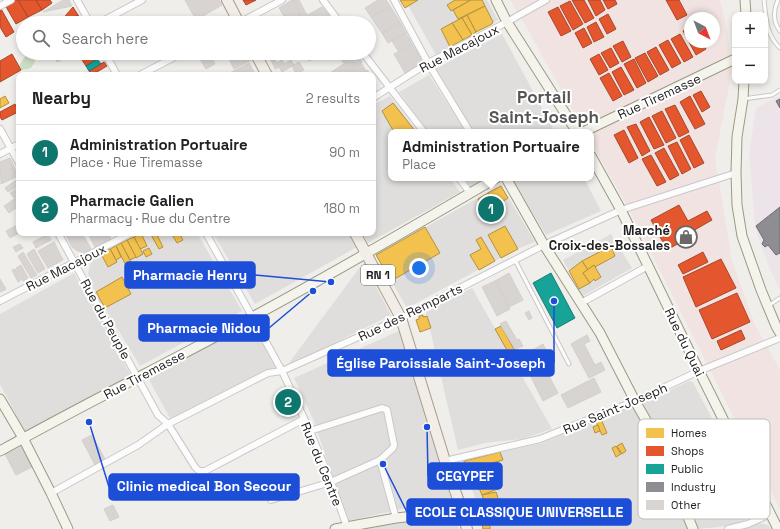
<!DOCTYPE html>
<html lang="en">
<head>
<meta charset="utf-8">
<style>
  body { margin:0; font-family:"Space Grotesk",sans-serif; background:#f2f2f2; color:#202124 }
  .controls { position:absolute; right:12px; top:12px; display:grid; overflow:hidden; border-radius:8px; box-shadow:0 2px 6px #0003 }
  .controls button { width:36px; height:36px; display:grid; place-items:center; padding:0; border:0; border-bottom:1px solid #e0e0e0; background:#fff; color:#202124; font:20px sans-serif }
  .compass { position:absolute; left:684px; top:12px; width:36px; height:36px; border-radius:50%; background:#fff; box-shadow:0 2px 6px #0003; rotate:138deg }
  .you { position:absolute; left:419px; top:268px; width:14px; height:14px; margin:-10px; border:3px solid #fff; border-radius:50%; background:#1a73e8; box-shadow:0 0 0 6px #1a73e833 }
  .badge { display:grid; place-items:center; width:26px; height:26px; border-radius:50%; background:#0f766e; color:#fff; font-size:13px; font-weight:700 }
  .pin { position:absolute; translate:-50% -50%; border:2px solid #fff; box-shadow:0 1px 4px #0006 }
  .popup { position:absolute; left:388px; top:129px; width:206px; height:52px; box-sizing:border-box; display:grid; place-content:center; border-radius:8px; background:#fff; filter:drop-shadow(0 1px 3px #0005); font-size:13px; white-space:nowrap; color:#757577 }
  .popup b { font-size:15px; color:#202124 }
  .popup::after { content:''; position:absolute; left:50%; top:100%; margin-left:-8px; border:8px solid transparent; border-top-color:#fff }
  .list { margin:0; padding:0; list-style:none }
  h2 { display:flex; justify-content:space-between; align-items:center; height:52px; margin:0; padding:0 16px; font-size:17px }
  h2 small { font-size:13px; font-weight:400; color:#757577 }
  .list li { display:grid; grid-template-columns:26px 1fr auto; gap:12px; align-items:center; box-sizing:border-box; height:56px; padding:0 16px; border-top:1px solid #e0e0e0 }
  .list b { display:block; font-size:15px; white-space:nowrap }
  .list p { margin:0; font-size:13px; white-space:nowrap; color:#757577 }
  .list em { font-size:13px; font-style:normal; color:#757577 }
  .icon { flex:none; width:22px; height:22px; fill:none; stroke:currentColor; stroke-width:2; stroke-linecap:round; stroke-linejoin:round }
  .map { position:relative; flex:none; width:780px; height:529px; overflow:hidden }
  .search { position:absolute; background:#fff; box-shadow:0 2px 6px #0003; left:16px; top:16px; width:360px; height:44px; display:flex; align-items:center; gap:10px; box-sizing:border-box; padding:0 14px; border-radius:22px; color:#757577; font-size:15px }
  .panel { position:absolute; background:#fff; box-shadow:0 2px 6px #0003; left:16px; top:72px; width:360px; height:164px; border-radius:8px }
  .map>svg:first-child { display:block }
  .residential { fill:#dfdedc }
  .commercial { fill:#f1e3e1; fill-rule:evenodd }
  .industrial { fill:#ede4e9 }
  .forest { fill:#cbdec1 }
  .homes { fill:#f2c14e; stroke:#b49141 }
  .shops { fill:#e4572e; stroke:#aa472a }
  .public { fill:#17a398; stroke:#1a7c75 }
  .industry { fill:#8d8d92; stroke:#6d6d70 }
  .building { fill:#d7d4d2; stroke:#d3d0cc }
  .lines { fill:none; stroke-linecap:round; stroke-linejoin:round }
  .lane-casing { stroke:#c9c8c7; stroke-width:5 }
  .street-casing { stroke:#c9c8c7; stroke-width:8 }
  .secondary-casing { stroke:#999a82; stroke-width:11 }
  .primary-casing { stroke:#a79c86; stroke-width:12 }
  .lane { stroke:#fdfcfc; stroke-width:3 }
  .street { stroke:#fdfcfc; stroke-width:6 }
  .secondary { stroke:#f4f4ed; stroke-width:9 }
  .primary { stroke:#f3ede7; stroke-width:10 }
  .labels { text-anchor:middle; stroke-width:4; stroke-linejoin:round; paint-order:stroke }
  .shield { fill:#fff; stroke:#646464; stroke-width:1 }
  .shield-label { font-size:12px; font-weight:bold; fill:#222 }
  .street-label { font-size:13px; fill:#222; stroke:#fff }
  .poi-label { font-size:13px; font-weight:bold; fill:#222; stroke:#fff; text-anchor:end }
  .district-label { font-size:17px; font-weight:bold; fill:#555; stroke:#fff }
  .key { fill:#fff; stroke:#bdbdbd; stroke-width:1 }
  .key-label { font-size:11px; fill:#222 }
  .leader { fill:none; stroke:#1d4ed8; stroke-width:1.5 }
  .callout-dot { fill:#1d4ed8; stroke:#fff; stroke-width:1.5 }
  .callout { fill:#1d4ed8; stroke:#1d4ed8; stroke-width:1.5 }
  .callout-label { font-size:14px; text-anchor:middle; font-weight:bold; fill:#fff }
</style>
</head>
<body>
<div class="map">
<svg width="780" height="529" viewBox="0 0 780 529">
  <rect width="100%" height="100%" fill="#f0eeeb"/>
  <g class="residential">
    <polygon points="405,0 487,0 498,20 436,55"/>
    <polygon points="502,34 555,132 473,132 435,69"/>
    <polygon points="429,75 466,132 429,132 399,92"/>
    <polygon points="390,96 417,132 391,132 391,178 450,178 460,192 368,243 363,233 373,233 373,105"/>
    <polygon points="464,178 489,178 472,188"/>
    <polygon points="514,178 584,178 601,211 546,235 512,179"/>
    <polygon points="501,185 535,242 517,249 407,308 376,255"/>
    <polygon points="142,233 197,233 242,311 140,366 105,308 91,283 88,273 90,265 94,258"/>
    <polygon points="213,233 349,233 357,247 255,304"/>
    <polygon points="611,234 632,268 583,296 563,260"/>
    <polygon points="363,263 391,315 286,367"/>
    <polygon points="74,273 131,376 26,434 0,384 0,314"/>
    <polygon points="472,288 552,429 522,439 485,443 458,450 426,312"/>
    <polygon points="255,319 283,369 172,422 147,376"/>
    <polygon points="399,331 451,498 348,521 313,419 294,378"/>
    <polygon points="689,381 693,382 697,390 757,503 760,510 756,516 735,524 719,527 698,529 666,449 643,403"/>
    <polygon points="634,406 641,418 656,448 688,529 483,529 478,505 461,461 542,443"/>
    <polygon points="455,513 459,529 364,529"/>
    <polygon points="759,523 768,525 771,529 741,529"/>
  </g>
  <path class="commercial" d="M510 0H720L727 28 732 71 715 158 732 261 755 325 780 370V509L631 213 591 142V132H585L524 23ZM690 18H714V42H690Z"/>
  <polygon class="industrial" points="780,96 780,290 769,267 757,234 755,225 749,154 756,108"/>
  <polygon class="forest" points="30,54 35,59 35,62 31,68 21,70 19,66 26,55"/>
  <g class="homes">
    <polygon points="400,0 418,0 405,8"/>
    <polygon points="455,0 471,0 451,11 447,5"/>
    <polygon points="471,0 482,0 485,6 458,19 453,10"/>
    <polygon points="485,6 493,22 492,24 476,32 467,15"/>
    <polygon points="467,15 476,32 472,35 462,18"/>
    <polygon points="462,18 472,35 463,40 452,23"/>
    <polygon points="452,23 463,40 450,47 441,29"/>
    <polygon points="5,96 9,103 0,108 0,99"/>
    <polygon points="393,103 416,132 394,132 382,111"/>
    <polygon points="501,186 508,198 496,206 488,193"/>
    <polygon points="488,193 499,213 489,219 478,199"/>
    <polygon points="505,226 518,249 501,258 488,235"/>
    <polygon points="425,227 440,253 391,281 376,255"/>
    <polygon points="141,233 147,246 140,249 134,237"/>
    <polygon points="150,233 156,233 163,247 159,249"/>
    <polygon points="171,233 180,233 179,233 183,240 177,243"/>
    <polygon points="134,237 143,254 136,258 127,240"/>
    <polygon points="481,237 495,261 479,270 470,255 481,249 476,240"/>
    <polygon points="127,240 136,257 130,260 121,243"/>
    <polygon points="121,243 135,270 130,273 116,246"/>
    <polygon points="116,246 121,257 116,260 110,249"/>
    <polygon points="611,246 615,256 595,267 594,265 588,270 582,261"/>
    <polygon points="149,248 152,254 146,257 143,251"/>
    <polygon points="110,249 117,262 108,267 101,254"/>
    <polygon points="582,261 588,270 583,273 590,283 579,289 569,271"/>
    <polygon points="594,265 601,277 595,281 594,279 590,283 583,273"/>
    <polygon points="122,277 131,294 105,308 96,292"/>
    <polygon points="423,315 423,317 427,316 431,328 420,332 416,320 419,319 419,316"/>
    <polygon points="501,326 518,356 520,355 523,362 516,366 495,329"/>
    <polygon points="601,419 607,433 602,435 596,422"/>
    <polygon points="598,425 600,431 595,433 593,427"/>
    <polygon points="622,443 626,451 622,454 617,446"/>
    <polygon points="616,446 621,454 616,457 612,448"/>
    <polygon points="500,452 503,460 466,470 464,461"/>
    <polygon points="498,462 502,472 475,481 470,469"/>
    <polygon points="497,473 499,479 478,486 475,481"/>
    <polygon points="499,479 500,488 482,495 478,486"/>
    <polygon points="496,492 499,501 486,506 482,495"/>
    <polygon points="505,509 507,515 490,522 490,529 483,529 481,516"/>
  </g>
  <g class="shops">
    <polygon points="13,0 18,0 28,17 16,24 5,5"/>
    <polygon points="18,0 36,0 42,10 28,17"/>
    <polygon points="36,0 50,0 52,3 42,10"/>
    <polygon points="243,0 256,0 246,5"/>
    <polygon points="572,0 584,0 594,18 585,23"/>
    <polygon points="588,0 600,0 605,10 596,16"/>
    <polygon points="603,0 615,0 617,4 608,9"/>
    <polygon points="666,0 679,0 687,15 677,20"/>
    <polygon points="570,1 583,24 573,30 560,6"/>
    <polygon points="0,7 14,32 6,37 0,27"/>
    <polygon points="73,7 78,15 65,23 59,23"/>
    <polygon points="558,7 571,31 561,36 548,12"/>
    <polygon points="608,14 616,29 607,34 599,19"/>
    <polygon points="78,15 82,22 81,23 65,23"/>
    <polygon points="596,22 604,37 594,42 587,27"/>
    <polygon points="690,27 690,42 702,42 706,49 696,55 683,31"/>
    <polygon points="584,28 592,43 583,48 575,33"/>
    <polygon points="680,34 693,57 684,62 671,39"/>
    <polygon points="668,40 681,63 672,68 659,45"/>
    <polygon points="623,41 631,57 622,62 613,46"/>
    <polygon points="656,47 669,70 660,75 647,52"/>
    <polygon points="611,48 619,63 610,68 601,53"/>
    <polygon points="95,53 97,59 86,66 82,60"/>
    <polygon points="645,53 658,76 648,82 635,58"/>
    <polygon points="12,54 21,70 0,82 0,61"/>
    <polygon points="599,54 608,70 599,75 590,59"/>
    <polygon points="634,59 646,83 637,88 624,64"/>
    <polygon points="104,62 107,66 92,75 89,71"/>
    <polygon points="621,67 634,90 624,95 612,72"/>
    <polygon points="609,73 622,96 613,101 600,78"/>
    <polygon points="701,91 710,107 702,112 693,95"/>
    <polygon points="690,96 705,124 695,129 680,102"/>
    <polygon points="15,104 18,112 2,120 0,117 0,112"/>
    <polygon points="675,105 689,132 679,137 665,109"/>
    <polygon points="662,111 676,138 666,143 652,116"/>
    <polygon points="649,117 664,145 654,149 640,122"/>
    <polygon points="636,124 650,151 642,156 627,127"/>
    <polygon points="624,130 638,158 629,163 614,135"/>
    <polygon points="689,135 704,163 694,168 680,140"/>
    <polygon points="677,142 691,169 682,174 668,146"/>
    <polygon points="664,148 679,175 670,180 655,153"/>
    <polygon points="651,155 666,182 657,186 642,159"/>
    <polygon points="679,205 688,221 707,211 712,220 684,236 686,239 667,250 651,220"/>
    <polygon points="703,252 708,262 683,274 678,265"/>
    <polygon points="721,259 736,288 696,307 683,277"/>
    <polygon points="737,293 750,322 712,339 699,310"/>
    <polygon points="741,330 745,339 721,350 717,341"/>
  </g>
  <g class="public">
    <polygon points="97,59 101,64 89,71 86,66"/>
    <polygon points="551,273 575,318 557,328 533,283"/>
  </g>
  <g class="industry">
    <polygon points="780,99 780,108 776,101"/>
    <polygon points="780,207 780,253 776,255 768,245 765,247 762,244 764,240 756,226"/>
  </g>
  <g class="building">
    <polygon points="63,0 69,0 72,6 43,12"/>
    <polygon points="185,0 219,0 222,5 196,20"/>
    <polygon points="292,0 299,0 307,15 301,19 299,16 300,12"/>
    <polygon points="292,0 300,12 299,16 297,17 299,20 293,23 288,23 279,8"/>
    <polygon points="378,0 386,0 390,6 371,17 365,8"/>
    <polygon points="390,6 400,22 382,33 371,17"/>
    <polygon points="322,7 330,17 320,23 305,23 302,18"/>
    <polygon points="265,16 271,23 252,23"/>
    <polygon points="42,17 45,23 32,23"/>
    <polygon points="330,17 334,23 320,23"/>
    <polygon points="176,18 178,23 168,23 168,22"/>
    <polygon points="400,22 406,33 388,43 382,33"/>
    <polygon points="23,28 23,38 19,31"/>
    <polygon points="406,33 412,44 399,52 392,41"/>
    <polygon points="412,44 421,59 421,62 419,64 405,73 394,54"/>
    <polygon points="53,53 73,53 57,62"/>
    <polygon points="79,53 95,53 82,60"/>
    <polygon points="202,53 209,53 215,64 206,69 198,56"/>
    <polygon points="226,53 247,53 251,60 234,69"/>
    <polygon points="278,53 288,53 272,62 269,58"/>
    <polygon points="315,53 317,57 309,61 307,58"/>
    <polygon points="347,53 355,53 357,55 344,63 340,58"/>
    <polygon points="357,55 362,62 343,75 327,75"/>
    <polygon points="275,60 279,67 275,69 272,62"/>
    <polygon points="282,60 284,64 279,67 277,63"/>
    <polygon points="291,60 294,65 282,72 279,67"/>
    <polygon points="299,62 304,70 296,74 292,66"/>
    <polygon points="249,63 254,72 247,75 231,75 230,73"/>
    <polygon points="361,63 366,71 359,75 343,75"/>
    <polygon points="367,70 371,75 359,75 366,71"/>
    <polygon points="10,158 18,176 1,184 0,162"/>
    <polygon points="19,178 19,185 8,192 5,188"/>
    <polygon points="16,189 19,194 14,198 10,193"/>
    <polygon points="19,196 19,206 9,213 4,206"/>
    <polygon points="19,224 19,233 10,238 6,231"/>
    <polygon points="65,233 82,233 91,249 86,252 81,252 76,250 72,247"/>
    <polygon points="88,233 108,233 111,239 95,247"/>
    <polygon points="48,234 51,240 36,248 33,242"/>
    <polygon points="54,242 63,260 48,268 38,251"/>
    <polygon points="20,244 23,248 16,252 13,247"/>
    <polygon points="34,249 45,269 38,273 27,254"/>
    <polygon points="23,252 37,275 31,278 18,256"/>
    <polygon points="21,265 28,278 23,281 16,268"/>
    <polygon points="15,269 21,280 18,282 12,270"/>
    <polygon points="509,273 523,300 509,307 495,281"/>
    <polygon points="0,279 6,289 1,292 0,291"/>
    <polygon points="495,281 510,309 497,316 482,287"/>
    <polygon points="529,311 532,318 529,320 525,313"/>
    <polygon points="506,321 517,340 519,339 523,346 515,349 500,324"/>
    <polygon points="587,335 590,341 584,344 595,365 601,362 605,370 589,378 571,344"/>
    <polygon points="543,344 548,354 540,359 558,393 543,401 521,357"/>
    <polygon points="594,378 601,392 568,408 561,395"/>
    <polygon points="92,435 105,459 95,465 82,440"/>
    <polygon points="19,444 32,467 16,475 4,452"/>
    <polygon points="113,505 119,517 110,521 104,509"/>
  </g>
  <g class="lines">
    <g class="lane-casing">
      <g id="lane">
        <path d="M764 0C766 17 766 35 780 48"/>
        <path d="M778 0C773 10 773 22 780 31"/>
        <polyline points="743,99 772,95 780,90"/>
        <polyline points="515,260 569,364"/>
        <polyline points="768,306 780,298"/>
      </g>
    </g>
    <g class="street-casing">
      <g id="street">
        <polyline points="77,0 90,23"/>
        <polyline points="323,0 340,23"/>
        <polyline points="394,0 428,63 470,132"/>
        <polyline points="0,6 11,0"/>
        <polyline points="99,23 142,0"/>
        <polyline points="239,23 282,0"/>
        <polyline points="105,53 117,75"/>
        <polyline points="363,53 424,132"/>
        <polyline points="140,75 182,53"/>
        <polyline points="373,98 428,63 507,22 546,0"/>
        <polyline points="0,129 19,163"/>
        <polyline points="0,154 19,144"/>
        <polyline points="459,178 470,193"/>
        <polyline points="58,233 158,415 168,424 195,467 199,471 205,471 304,419"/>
        <polyline points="206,233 282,371 310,431 331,482 347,527"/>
        <polyline points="0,301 131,233"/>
        <polyline points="581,303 648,266"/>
        <polyline points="380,460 396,518"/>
        <polyline points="445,461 540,439 635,401 699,371 780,338"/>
        <polyline points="676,488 710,475 743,458"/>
        <polyline points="51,493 138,445 168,424 268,373 282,371 401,318 544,245 621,210 736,173"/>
        <polyline points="271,500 331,482 380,460 393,448 394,445 387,410 385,409 382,408 310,431"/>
        <polyline points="728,529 748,524 770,514"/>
      </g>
    </g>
    <g class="secondary-casing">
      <g id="secondary">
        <polyline points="496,0 507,22 577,132"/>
        <polyline points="745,0 746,15"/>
        <polyline points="744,81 743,99 737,137 736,173 737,205 742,236 761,290 776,326 780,333"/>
        <polyline points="583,132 735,59"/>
        <polyline points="591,156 621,210 699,371 778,529"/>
        <polyline points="506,178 544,245 600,333 635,401 659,443 676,488 693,529"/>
        <polyline points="0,399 23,438 51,493 68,529"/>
        <path d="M0 451C84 404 170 362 254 316 336 272 416 225 496 178"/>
        <polyline points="335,529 396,518 462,511"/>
      </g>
    </g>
    <g class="primary-casing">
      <g id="primary">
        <polyline points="227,0 239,23"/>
        <polyline points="255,53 267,75"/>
        <polyline points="355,233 401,318 445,461 462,511 467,529"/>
      </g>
    </g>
    <use href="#lane" class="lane"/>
    <use href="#street" class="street"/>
    <use href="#secondary" class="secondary"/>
    <use href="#primary" class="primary"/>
  </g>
  <defs>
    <g id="shop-ring" transform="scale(1.15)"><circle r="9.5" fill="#fff" stroke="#6a6968" stroke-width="1.5"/><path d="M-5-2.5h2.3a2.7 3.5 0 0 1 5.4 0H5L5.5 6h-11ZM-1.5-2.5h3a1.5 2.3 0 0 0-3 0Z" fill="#6a6968"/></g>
  </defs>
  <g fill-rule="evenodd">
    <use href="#shop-ring" x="686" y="237"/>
  </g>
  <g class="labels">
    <rect class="shield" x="361" y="265" width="34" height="20" rx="3"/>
    <g class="shield-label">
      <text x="378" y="279">RN 1</text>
    </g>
    <g class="street-label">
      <text transform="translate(459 48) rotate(-28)" y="5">Rue Macajoux</text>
      <text transform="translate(659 96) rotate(-25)" y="5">Rue Tiremasse</text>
      <text transform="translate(66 267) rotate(-27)" y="5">Rue Macajoux</text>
      <text transform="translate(410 312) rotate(-26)" y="5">Rue des Remparts</text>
      <text transform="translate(106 319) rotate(61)" y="5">Rue du Peuple</text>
      <text transform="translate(685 342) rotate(64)" y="5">Rue du Quai</text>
      <text transform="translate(144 374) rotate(-28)" y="5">Rue Tiremasse</text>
      <text transform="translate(615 408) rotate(-23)" y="5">Rue Saint-Joseph</text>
      <text transform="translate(322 464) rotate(68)" y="5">Rue du Centre</text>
    </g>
    <g class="poi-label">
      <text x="670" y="235">Marché<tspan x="670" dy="15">Croix-des-Bossales</tspan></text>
    </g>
    <g class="district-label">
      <text x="544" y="103">Portail<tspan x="544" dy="20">Saint-Joseph</tspan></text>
    </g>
  </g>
  <rect x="638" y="419" width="132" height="100" rx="6" class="key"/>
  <rect x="646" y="428" width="18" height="10" fill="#f2c14e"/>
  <rect x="646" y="446" width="18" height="10" fill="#e4572e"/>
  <rect x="646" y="464" width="18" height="10" fill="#17a398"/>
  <rect x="646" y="482" width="18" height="10" fill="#8d8d92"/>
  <rect x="646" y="500" width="18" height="10" fill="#d7d4d2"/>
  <g class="key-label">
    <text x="671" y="437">Homes</text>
    <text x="671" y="455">Shops</text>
    <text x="671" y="473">Public</text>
    <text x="671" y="491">Industry</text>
    <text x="671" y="509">Other</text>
  </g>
  <path class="leader" d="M331 282L255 275M313 291L269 328M554 301L554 363M427 427L428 476M89 422L109 487M383 464L407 512"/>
  <g class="callout-dot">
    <circle cx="331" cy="282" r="4"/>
    <circle cx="313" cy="291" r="4"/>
    <circle cx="554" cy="301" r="4"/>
    <circle cx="427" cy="427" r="4"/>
    <circle cx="89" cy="422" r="4"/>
    <circle cx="383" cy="464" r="4"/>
  </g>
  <g class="callout">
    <rect x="125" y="262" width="130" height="26" rx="4"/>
    <rect x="139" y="315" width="130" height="26" rx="4"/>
    <rect x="328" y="350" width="226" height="26" rx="4"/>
    <rect x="428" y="463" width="74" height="26" rx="4"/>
    <rect x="109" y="474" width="190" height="26" rx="4"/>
    <rect x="407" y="499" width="224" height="26" rx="4"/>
  </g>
  <g class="callout-label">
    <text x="190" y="280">Pharmacie Henry</text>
    <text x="204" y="333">Pharmacie Nidou</text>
    <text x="441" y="368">Église Paroissiale Saint-Joseph</text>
    <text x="465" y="481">CEGYPEF</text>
    <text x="204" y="491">Clinic medical Bon Secour</text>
    <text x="519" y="517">ECOLE CLASSIQUE UNIVERSELLE</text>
  </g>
</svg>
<div class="controls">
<button>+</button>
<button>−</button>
</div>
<svg class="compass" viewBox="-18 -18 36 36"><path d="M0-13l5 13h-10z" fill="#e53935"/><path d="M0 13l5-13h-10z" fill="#757577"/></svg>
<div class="you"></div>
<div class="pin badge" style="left:491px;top:209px">1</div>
<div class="popup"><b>Administration Portuaire</b>Place</div>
<div class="pin badge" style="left:288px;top:402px">2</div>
<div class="search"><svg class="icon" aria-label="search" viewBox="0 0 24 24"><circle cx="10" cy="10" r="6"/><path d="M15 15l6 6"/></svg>Search here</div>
<section class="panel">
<h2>Nearby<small>2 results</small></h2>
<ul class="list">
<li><span class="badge">1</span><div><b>Administration Portuaire</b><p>Place · Rue Tiremasse</p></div><em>90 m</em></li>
<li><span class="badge">2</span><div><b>Pharmacie Galien</b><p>Pharmacy · Rue du Centre</p></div><em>180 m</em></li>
</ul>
</section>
</div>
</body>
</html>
